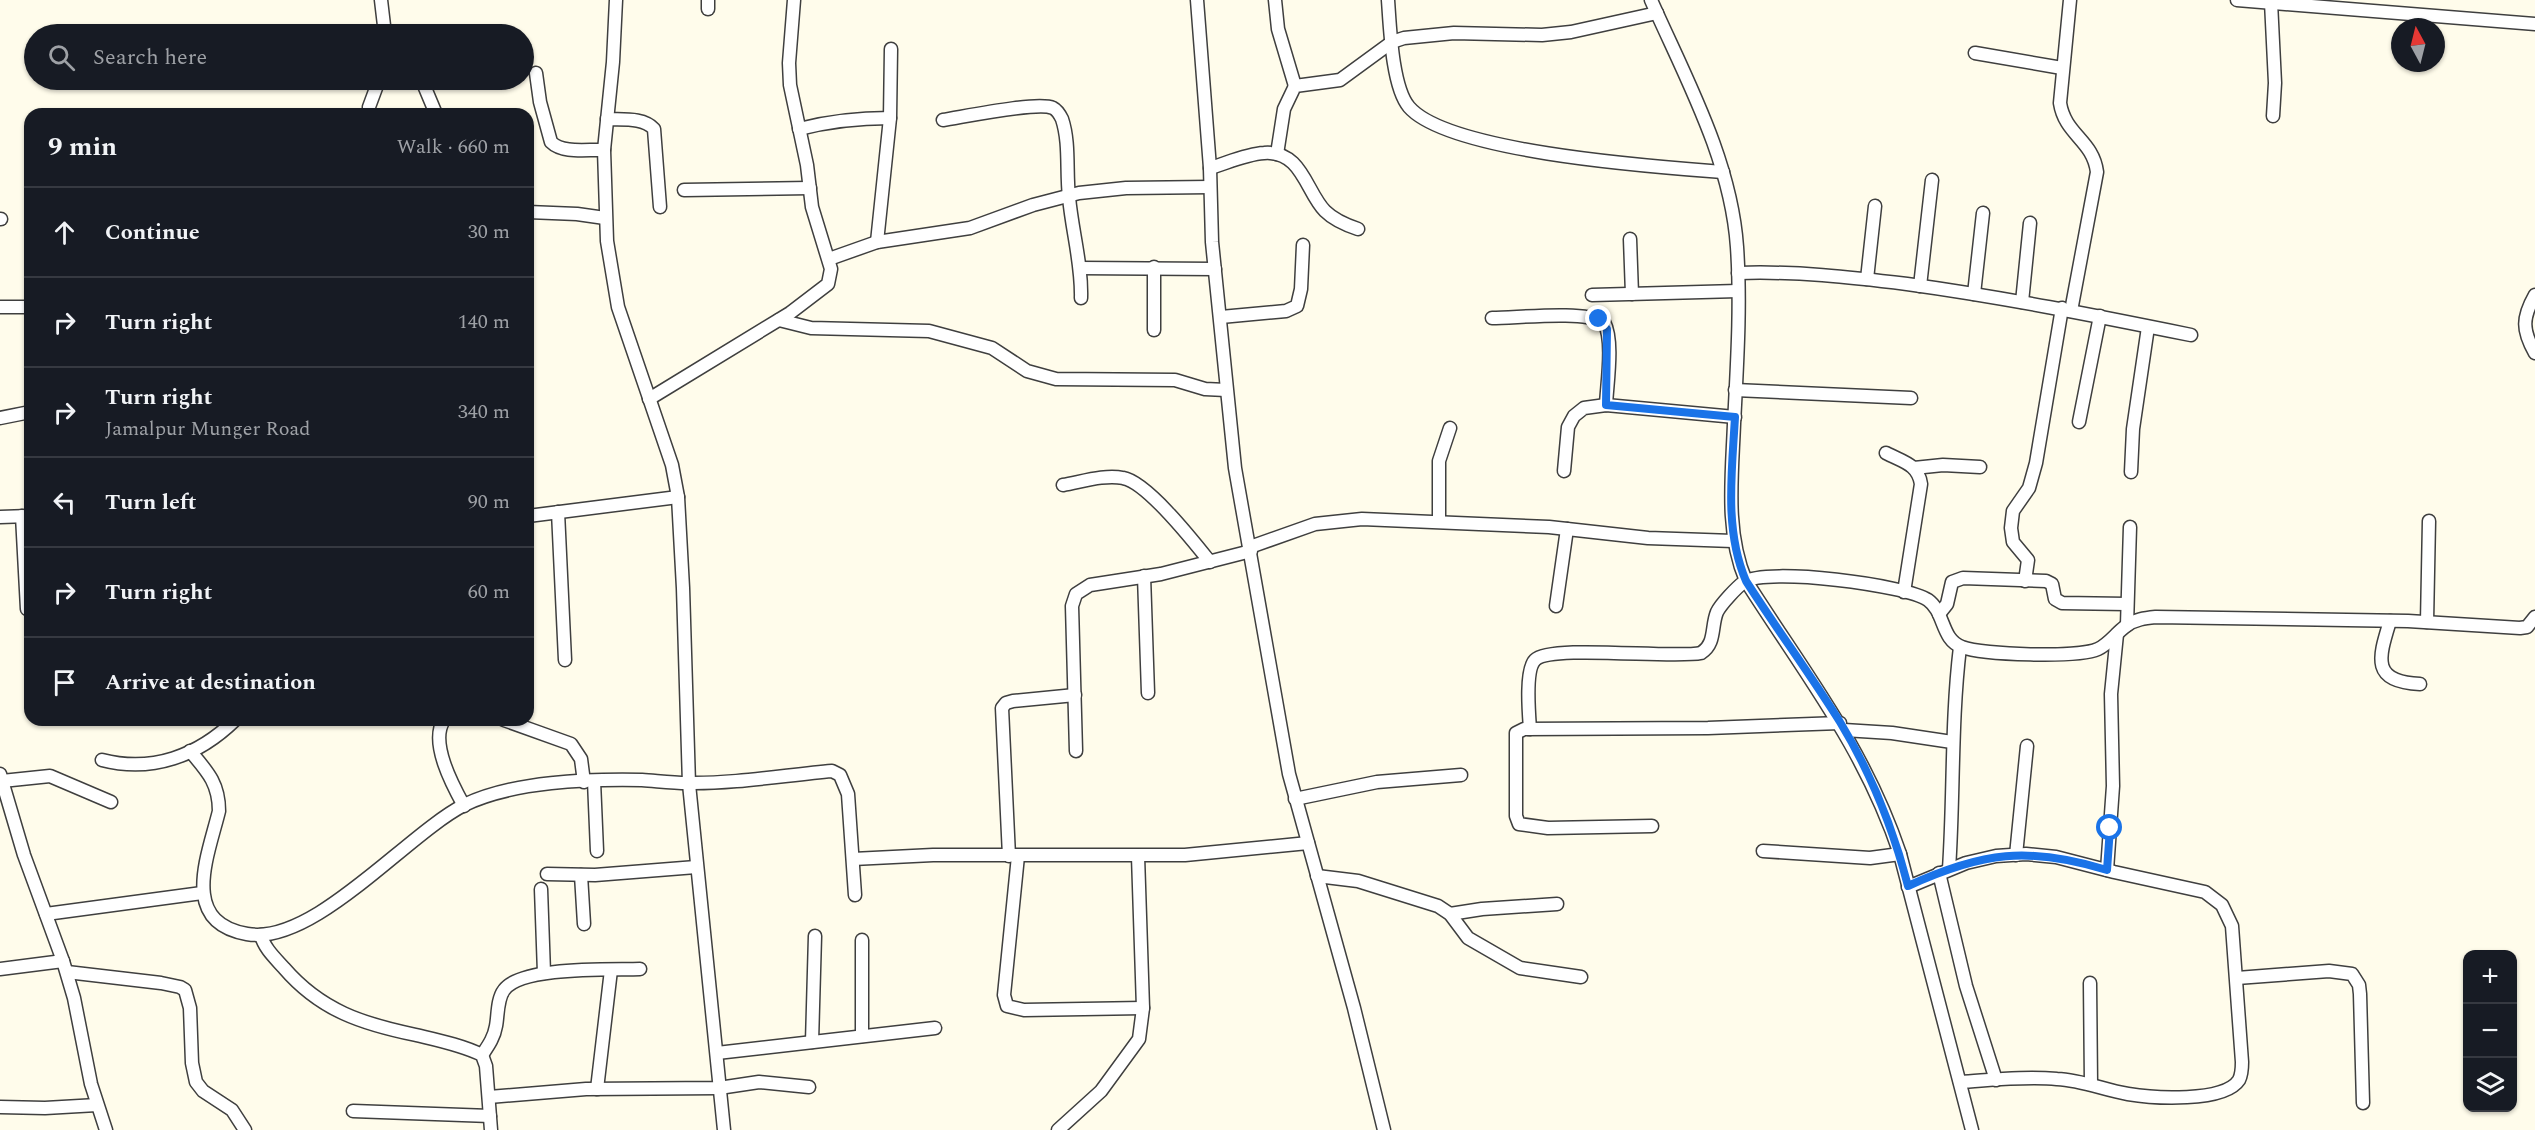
<!DOCTYPE html>
<html lang="en">
<head>
<meta charset="utf-8">
<style>
  body { margin:0; font-family:Spectral,serif; background:#20242c; color:#f1f3f6 }
  .controls { position:absolute; right:18px; bottom:18px; display:grid; overflow:hidden; border-radius:12px; box-shadow:0 2px 4px #0004 }
  .controls button { width:54px; height:54px; display:grid; place-items:center; padding:0; border:0; border-bottom:2px solid #363941; background:#171b24; color:#f1f3f6; font:30px sans-serif }
  .compass { position:absolute; left:2391px; top:18px; width:54px; height:54px; border-radius:50%; background:#171b24; box-shadow:0 2px 4px #0004; rotate:353deg }
  .stop { position:absolute; width:18px; height:18px; margin:-14px; border:4px solid #1a73e8; border-radius:50%; background:#fff }
  .stop.end { background:#1a73e8; border-color:#fff; box-shadow:0 2px 6px #0008 }
  .list { margin:0; padding:0; list-style:none }
  h2 { display:flex; justify-content:space-between; align-items:center; height:78px; margin:0; padding:0 24px; font-size:26px }
  h2 small { font-size:20px; font-weight:400; color:#9ea1a6 }
  .list li { display:grid; grid-template-columns:39px 1fr auto; gap:18px; align-items:center; box-sizing:border-box; height:90px; padding:0 24px; border-top:2px solid #363941 }
  .list b { display:block; font-size:22px; white-space:nowrap }
  .list p { margin:0; font-size:20px; white-space:nowrap; color:#9ea1a6 }
  .list em { font-size:20px; font-style:normal; color:#9ea1a6 }
  .icon { flex:none; width:33px; height:33px; fill:none; stroke:currentColor; stroke-width:2; stroke-linecap:round; stroke-linejoin:round }
  .map { position:relative; flex:none; width:2535px; height:1130px; overflow:hidden }
  .search { position:absolute; background:#171b24; box-shadow:0 2px 4px #0004; left:24px; top:24px; width:510px; height:66px; display:flex; align-items:center; gap:15px; box-sizing:border-box; padding:0 21px; border-radius:33px; color:#9ea1a6; font-size:22px }
  .panel { position:absolute; background:#171b24; box-shadow:0 2px 4px #0004; left:24px; top:108px; width:510px; height:618px; border-radius:18px }
  .map>svg:first-child { display:block }
  .lines { fill:none; stroke-linecap:round; stroke-linejoin:round }
  .minor-casing { stroke:#3f3f3f; stroke-width:15 }
  .minor { stroke:#fff; stroke-width:12 }
  .route { stroke:#1a73e8; stroke-width:8 }
</style>
</head>
<body>
<div class="map">
<svg width="2535" height="1130" viewBox="0 0 2535 1130">
  <rect width="100%" height="100%" fill="#fffceb"/>
  <g class="lines">
    <g class="minor-casing">
      <g id="minor">
        <polyline points="381,0 385,34"/>
        <polyline points="616,0 613,62 604,150 607,241 618,307 672,465 678,497 683,588 689,784 724,1130"/>
        <polyline points="1197,0 1210,168 1212,242 1235,468 1289,774 1354,1008 1384,1130"/>
        <polyline points="1275,0 1278,29 1295,86"/>
        <path d="M1388 0C1390 27 1392 87 1409 107 1449 153 1659 167 1723 172"/>
        <path d="M1651 0C1686 79 1731 160 1737 247 1741 306 1737 365 1734 424 1732 476 1725 532 1746 581 1805 674 1864 747 1900 854L1972 1130"/>
        <path d="M2070 0 2060 103C2065 135 2093 140 2097 172L2071 311"/>
        <polyline points="2237,0 2535,24"/>
        <polyline points="2271,2 2275,83 2273,116"/>
        <polyline points="708,9 708,0"/>
        <polyline points="1975,53 2062,68"/>
        <path d="M536 73 540 102 551 142C563 154 588 149 604 150"/>
        <polyline points="423,83 436,114"/>
        <polyline points="369,114 369,107 379,80"/>
        <path d="M607 119C622 120 643 117 654 129L660 207"/>
        <path d="M943 120C963 117 1038 101 1053 108 1057 110 1060 115 1062 119 1070 143 1066 171 1069 197 1072 231 1082 264 1081 298"/>
        <path d="M799 129C830 121 858 118 890 118"/>
        <polyline points="1277,154 1284,109 1295,86 1340,80 1392,42 1404,38 1454,33 1542,35 1571,32 1657,13"/>
        <path d="M1210 168C1227 163 1246 154 1264 153 1302 150 1306 192 1325 211 1334 220 1346 225 1358 229"/>
        <polyline points="684,190 810,188"/>
        <polyline points="528,212 577,214 605,218"/>
        <polyline points="0,219 1,219"/>
        <polyline points="1630,239 1632,294"/>
        <polyline points="877,242 890,118 891,49"/>
        <polyline points="829,259 877,242 970,228 1033,205 1079,193 1126,188 1210,187"/>
        <polyline points="1154,267 1154,330"/>
        <polyline points="1080,268 1215,269"/>
        <path d="M1738 273C1795 271 1850 277 1907 284 2002 297 2097 316 2191 335"/>
        <polyline points="1867,279 1875,206"/>
        <polyline points="1920,286 1932,180"/>
        <polyline points="1974,294 1983,213"/>
        <polyline points="1592,295 1738,291"/>
        <path d="M2535 295C2522 318 2522 330 2535 353"/>
        <polyline points="2022,302 2030,223"/>
        <polyline points="0,307 30,307"/>
        <polyline points="1221,317 1286,311 1297,306 1301,289 1303,245"/>
        <path d="M1492 318C1518 318 1582 310 1604 322 1614 341 1607 383 1606 405"/>
        <polyline points="779,320 811,328 929,331 992,348 1027,371 1056,379 1175,380 1205,389 1226,390"/>
        <polyline points="1735,390 1911,398"/>
        <polyline points="649,399 790,313 828,284 831,269 812,207 807,165 790,85 789,63 794,0"/>
        <polyline points="0,418 30,412"/>
        <polyline points="2079,422 2100,316"/>
        <path d="M1886 453C1903 462 1918 464 1921 484L1904 592"/>
        <polyline points="1914,468 1943,465 1980,467"/>
        <polyline points="1564,471 1568,427 1574,416 1584,408 1606,405 1735,417"/>
        <polyline points="2131,472 2133,429 2148,327"/>
        <path d="M1063 485C1081 482 1105 474 1123 478 1147 482 1194 542 1210 562"/>
        <polyline points="558,512 565,660"/>
        <polyline points="22,516 27,609"/>
        <polyline points="528,516 678,497"/>
        <polyline points="0,517 29,516"/>
        <polyline points="1439,521 1439,461 1450,428"/>
        <polyline points="1250,547 1315,524 1362,519 1549,527 1648,538 1733,541"/>
        <polyline points="1144,576 1148,693"/>
        <polyline points="2025,581 2028,560 2013,542 2011,528 2013,511 2029,488 2036,463 2062,308"/>
        <polyline points="1556,606 1567,529"/>
        <polyline points="1939,614 1947,604 1952,582 1963,578 2046,581 2052,584 2055,599 2062,603 2127,604"/>
        <path d="M2390 621C2379 657 2370 682 2420 684"/>
        <polyline points="2427,622 2429,521"/>
        <polyline points="2127,625 2130,527"/>
        <path d="M444 720C429 742 453 786 464 806"/>
        <polyline points="504,720 571,744 581,759 584,782"/>
        <path d="M1530 729C1529 715 1525 670 1535 660 1551 644 1673 659 1701 653 1716 644 1711 626 1717 612 1721 604 1737 587 1744 582 1767 567 1906 585 1928 600 1945 612 1941 640 1962 647 1983 655 2078 658 2098 649 2109 644 2116 633 2126 626 2135 619 2146 618 2156 617L2408 621 2520 628 2527 627 2535 617"/>
        <polyline points="1844,730 1892,733 1952,742"/>
        <path d="M190 751C207 771 219 783 219 811 208 856 179 922 247 934 313 946 406 835 464 805 514 781 587 779 642 780 657 781 672 783 687 783 733 784 786 775 832 771L840 775 848 794 855 895"/>
        <polyline points="1076,751 1072,606 1076,594 1090,585 1161,574 1251,551"/>
        <path d="M102 760C152 773 198 756 235 720"/>
        <polyline points="0,774 24,855 63,961 74,998 91,1084 106,1130"/>
        <polyline points="2,781 50,776 111,802"/>
        <polyline points="594,781 597,851"/>
        <polyline points="1295,799 1377,782 1461,775"/>
        <polyline points="1652,826 1548,828 1519,824 1516,816 1516,733 1524,729 1708,728 1840,723"/>
        <polyline points="1763,851 1870,858 1900,854"/>
        <polyline points="2016,855 2027,746"/>
        <polyline points="1009,856 1002,708 1006,703 1013,701 1075,695"/>
        <polyline points="1018,856 1004,995 1007,1006 1024,1010 1143,1008"/>
        <polyline points="853,859 933,855 1185,855 1308,843"/>
        <path d="M1949 869C1954 795 1951 721 1960 647"/>
        <polyline points="2107,870 2113,786 2111,694 2117,634"/>
        <polyline points="1939,873 1966,986 1996,1080"/>
        <polyline points="547,874 595,875 696,867"/>
        <polyline points="581,875 584,924"/>
        <polyline points="1317,876 1358,881 1438,906 1450,914 1468,938 1520,968 1581,977"/>
        <path d="M1908 887 1966 863 1996 856 2026 854 2056 857 2114 872 2205 892 2222 905 2232 926 2242 1062C2242 1068 2242 1074 2239 1080 2224 1103 2152 1098 2128 1094 2104 1090 2082 1080 2057 1079 2025 1076 1992 1080 1960 1082"/>
        <polyline points="541,889 544,973"/>
        <polyline points="46,914 202,893"/>
        <polyline points="1450,914 1482,909 1557,904"/>
        <path d="M261 935C264 948 275 958 284 968 321 1011 363 1024 416 1035 437 1040 462 1045 482 1055L486 1066 491 1130"/>
        <polyline points="862,940 862,1036"/>
        <polyline points="0,969 63,961"/>
        <polyline points="67,972 161,983 180,987 185,990 190,1008 192,1063 196,1082 203,1091 232,1110 245,1130"/>
        <polyline points="2237,978 2329,971 2352,974 2359,985 2360,994 2363,1103"/>
        <polyline points="2090,983 2091,1084"/>
        <polyline points="812,1042 815,936"/>
        <polyline points="717,1053 935,1028"/>
        <path d="M482 1055C488 1046 494 1038 496 1026 498 1016 497 999 504 990 521 966 610 970 640 969"/>
        <polyline points="597,1089 611,970"/>
        <polyline points="489,1097 586,1089 719,1088 759,1082 809,1087"/>
        <polyline points="0,1107 45,1108 97,1105"/>
        <polyline points="353,1111 490,1116"/>
        <polyline points="1058,1130 1101,1091 1139,1039 1143,1008 1138,856"/>
      </g>
    </g>
    <use href="#minor" class="minor"/>
  </g>
  <g class="lines">
    <path class="route" d="M1599 319 1607 329 1606 405 1735 417C1732 471 1724 530 1746 581 1776 628 1810 674 1840 722 1871 773 1893 828 1908 886 1982 852 2028 846 2107 870L2110 828"/>
  </g>
</svg>
<div class="controls">
<button>+</button>
<button>−</button>
<button><svg class="icon" aria-label="layers" viewBox="0 0 24 24"><path d="M12 4l9 5-9 5-9-5zM3 14l9 5 9-5"/></svg></button>
</div>
<svg class="compass" viewBox="-18 -18 36 36"><path d="M0-13l5 13h-10z" fill="#e53935"/><path d="M0 13l5-13h-10z" fill="#9ea1a6"/></svg>
<div class="stop" style="left:2110px;top:828px"></div>
<div class="stop end" style="left:1599px;top:319px"></div>
<div class="search"><svg class="icon" aria-label="search" viewBox="0 0 24 24"><circle cx="10" cy="10" r="6"/><path d="M15 15l6 6"/></svg>Search here</div>
<section class="panel">
<h2>9 min<small>Walk · 660 m</small></h2>
<ul class="list">
<li><svg class="icon" aria-label="ahead" viewBox="0 0 24 24"><path d="M12 20V5M6 11l6-6 6 6"/></svg><div><b>Continue</b></div><em>30 m</em></li>
<li><svg class="icon" aria-label="right" viewBox="0 0 24 24"><path d="M7 20v-9h11M14 6l5 5-5 5"/></svg><div><b>Turn right</b></div><em>140 m</em></li>
<li><svg class="icon" aria-label="right" viewBox="0 0 24 24"><path d="M7 20v-9h11M14 6l5 5-5 5"/></svg><div><b>Turn right</b><p>Jamalpur Munger Road</p></div><em>340 m</em></li>
<li><svg class="icon" aria-label="left" viewBox="0 0 24 24"><path d="M17 20v-9H6M10 6l-5 5 5 5"/></svg><div><b>Turn left</b></div><em>90 m</em></li>
<li><svg class="icon" aria-label="right" viewBox="0 0 24 24"><path d="M7 20v-9h11M14 6l5 5-5 5"/></svg><div><b>Turn right</b></div><em>60 m</em></li>
<li><svg class="icon" aria-label="arrive" viewBox="0 0 24 24"><path d="M6 21V4h12l-3 4 3 4H6"/></svg><div><b>Arrive at destination</b></div></li>
</ul>
</section>
</div>
</body>
</html>
